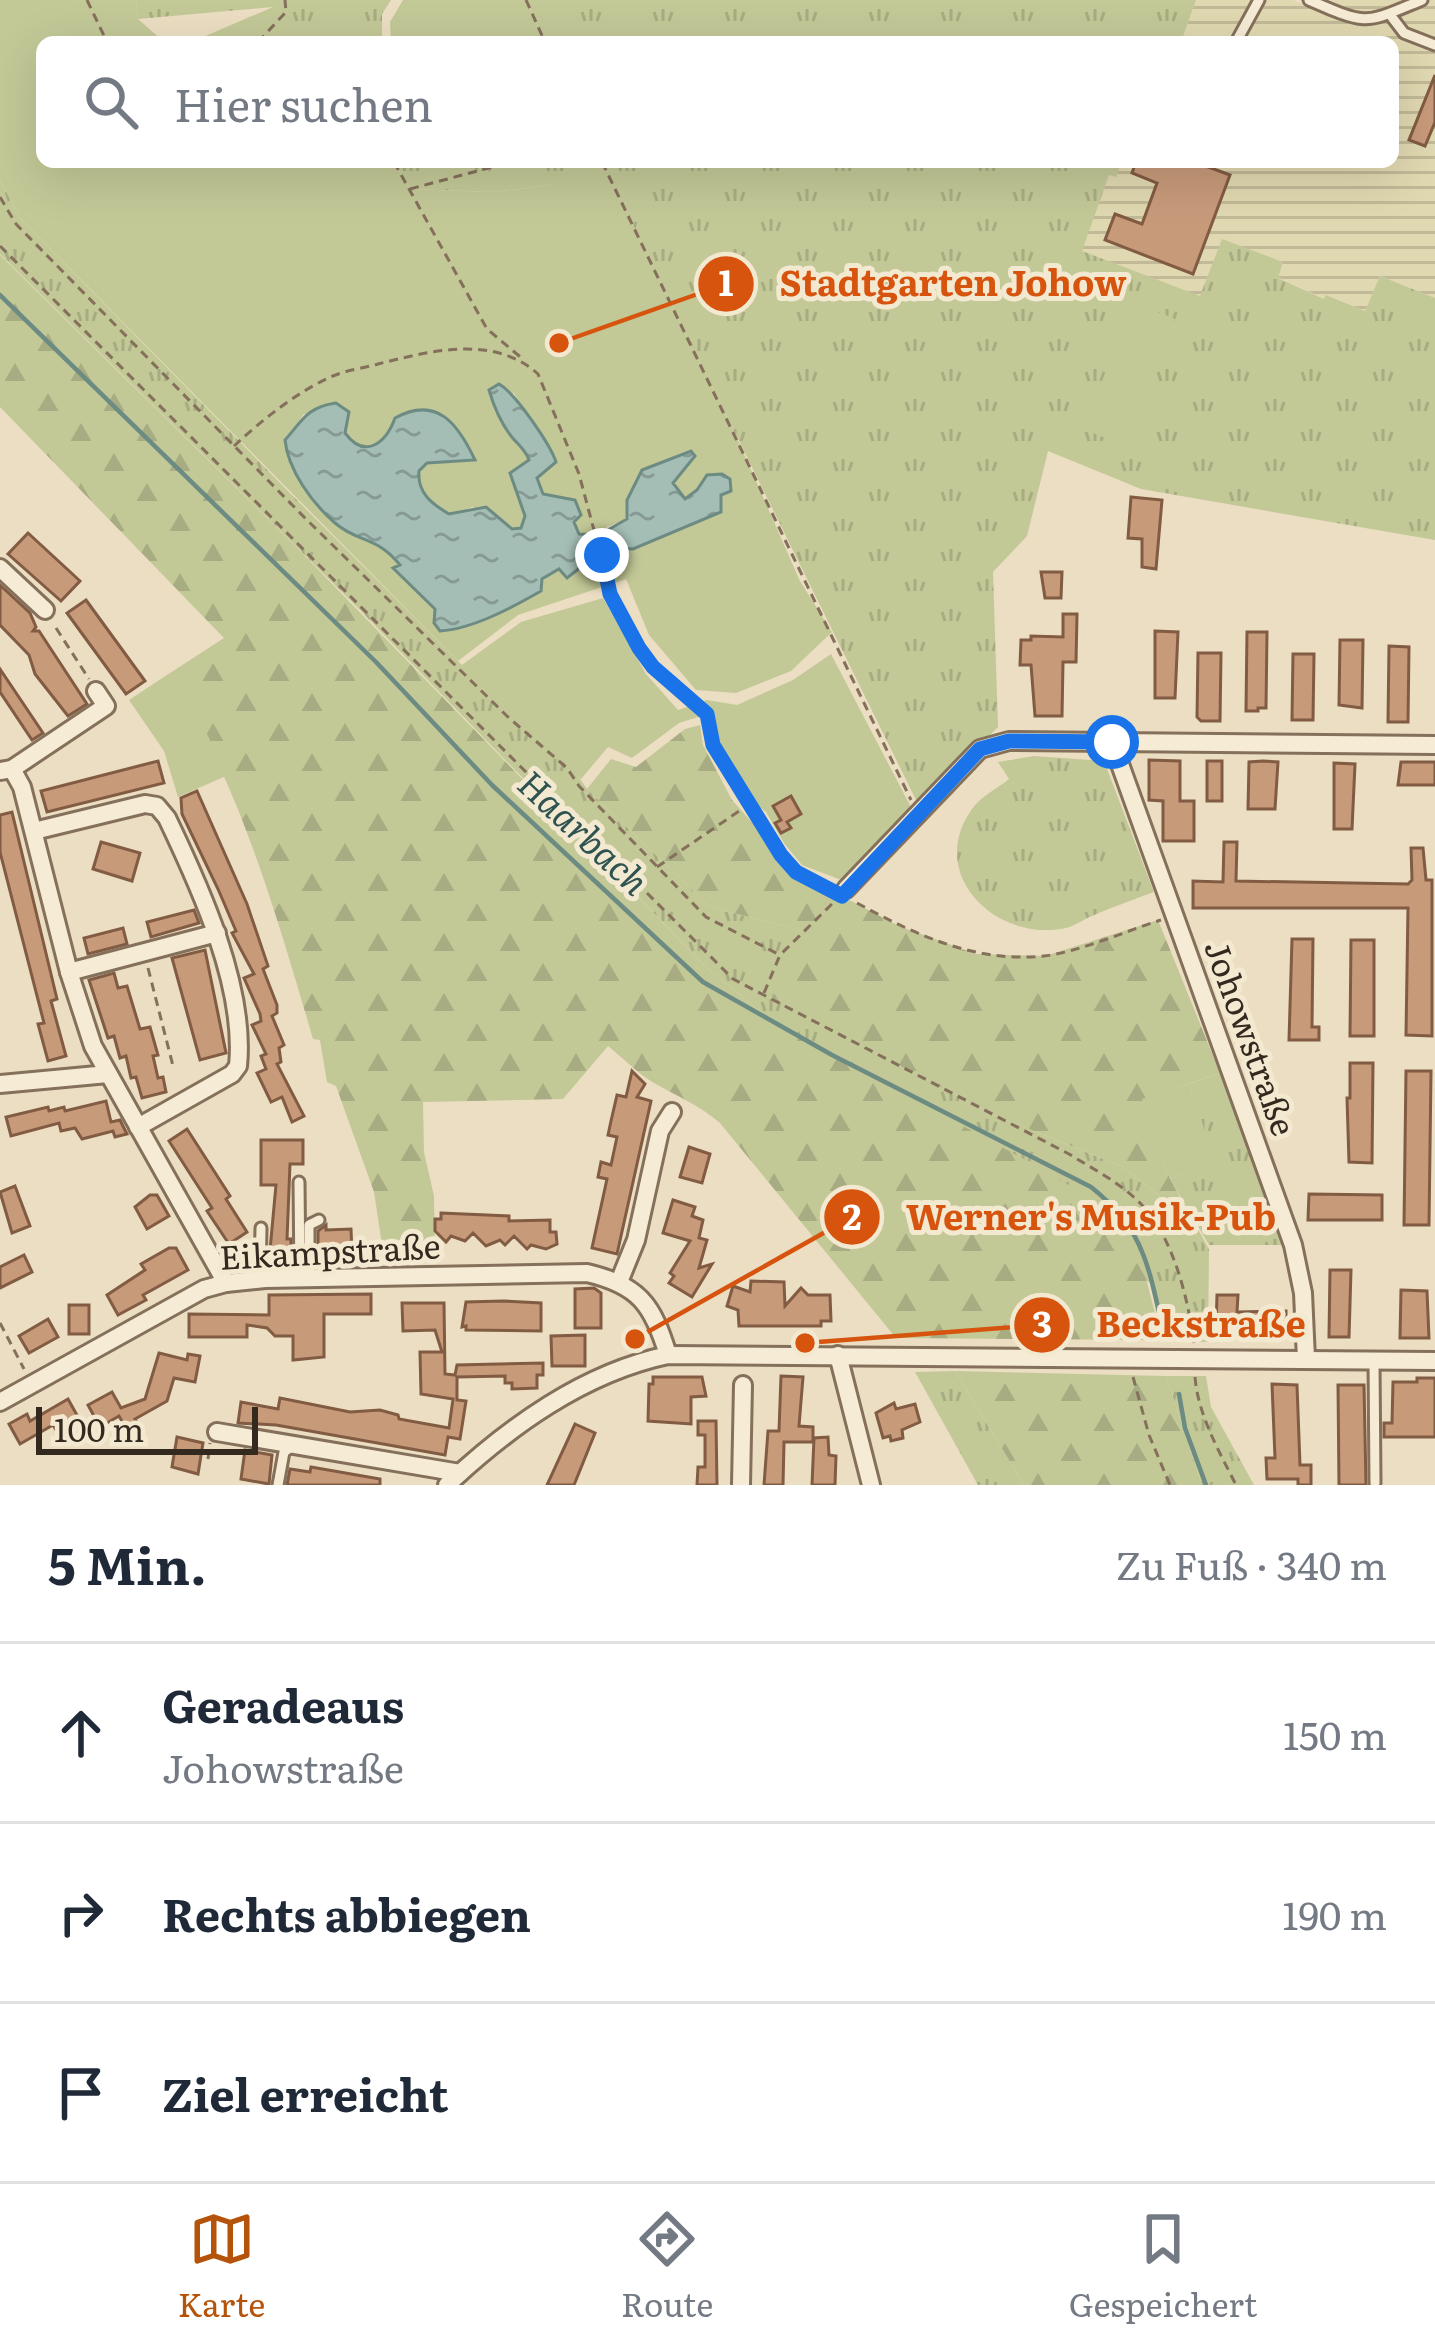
<!DOCTYPE html>
<html lang="de">
<head>
<meta charset="utf-8">
<style>
  body { margin:0; font-family:Literata,serif; background:#f2f2f3; color:#1f2937 }
  .scale { position:absolute; left:36px; bottom:30px; width:222px; box-sizing:border-box; padding-left:12px; border:6px solid #34291e; border-top:0; font-size:33px; line-height:42px; white-space:nowrap; color:#34291e; -webkit-text-stroke:9px #f3e9d1; paint-order:stroke }
  .stop { position:absolute; width:36px; height:36px; margin:-27px; border:9px solid #1a73e8; border-radius:50%; background:#fff }
  .stop.end { background:#1a73e8; border-color:#fff; box-shadow:0 3px 12px #0008 }
  .list { margin:0; padding:0; list-style:none }
  h2 { display:flex; justify-content:space-between; align-items:center; height:156px; margin:0; padding:0 48px; font-size:51px }
  h2 small { font-size:39px; font-weight:400; color:#747a83 }
  .list li { display:grid; grid-template-columns:78px 1fr auto; gap:36px; align-items:center; box-sizing:border-box; height:180px; padding:0 48px; border-top:3px solid #e0e1e3 }
  .list b { display:block; font-size:45px; white-space:nowrap }
  .list p { margin:0; font-size:39px; white-space:nowrap; color:#747a83 }
  .list em { font-size:39px; font-style:normal; color:#747a83 }
  .icon { flex:none; width:66px; height:66px; fill:none; stroke:currentColor; stroke-width:2; stroke-linecap:round; stroke-linejoin:round }
  .map { position:relative; flex:none; width:1435px; height:1485px; overflow:hidden }
  .search { position:absolute; background:#fff; box-shadow:0 12px 48px #0002; left:36px; right:36px; top:36px; height:132px; display:flex; align-items:center; gap:30px; box-sizing:border-box; padding:0 42px; border-radius:18px; color:#747a83; font-size:45px }
  .sheet { height:696px; background:#fff }
  nav { display:flex; justify-content:space-around; align-items:center; box-sizing:border-box; height:168px; border-top:3px solid #e0e1e3; background:#fff; font-size:33px; color:#747a83 }
  nav a { display:grid; justify-items:center; gap:6px }
  nav .on { color:#b45309 }
  .map>svg:first-child { display:block }
  .farmland { fill:url(#farmland-rules) }
  .grass { fill:url(#grass-tufts) }
  .forest { fill:url(#forest-firs) }
  .green { fill:#c3c897; fill-rule:evenodd }
  .water { fill:url(#water-ripples); stroke:#6c8b83; stroke-width:3 }
  .lines { fill:none; stroke-linecap:round; stroke-linejoin:round }
  .stream { stroke:#6c8b83; stroke-width:4.5 }
  .building { fill:#c79a7a; stroke:#815b42; stroke-width:3 }
  .lane-casing { stroke:#84705b; stroke-width:15 }
  .street-casing { stroke:#84705b; stroke-width:22 }
  .path { stroke:#84705b; stroke-width:3; stroke-dasharray:9 6; stroke-linecap:butt }
  .lane { stroke:#f6ecd5; stroke-width:9 }
  .street { stroke:#f6ecd5; stroke-width:16 }
  .route { stroke:#1a73e8; stroke-width:15 }
  .labels { text-anchor:middle; stroke-width:10; stroke-linejoin:round; paint-order:stroke }
  .street-label { font-size:33px; fill:#34291e; stroke:#f3e9d1 }
  .water-label { font-size:36px; font-style:italic; fill:#2e5350; stroke:#f3e9d1 }
  .leader { fill:none; stroke:#d6540e; stroke-width:4.5 }
  .callout-dot { fill:#d6540e; stroke:#f3e9d1; stroke-width:4.5 }
  .mark-label { font-size:36px; text-anchor:middle; font-weight:bold; fill:#fff }
  .callout-label { font-size:36px; text-anchor:middle; font-weight:bold; fill:#d6540e; stroke:#f3e9d1; stroke-width:10; stroke-linejoin:round; paint-order:stroke }
</style>
</head>
<body>
<div class="map">
<svg width="1435" height="1485" viewBox="0 0 1435 1485">
  <defs>
    <pattern id="farmland-rules" width="6" height="5" patternUnits="userSpaceOnUse" patternTransform="scale(3)"><rect width="6" height="5" fill="#e0d8b0"/><path d="M0 2.5h6" fill="none" stroke="#c1b997"/></pattern>
    <pattern id="grass-tufts" width="24" height="20" patternUnits="userSpaceOnUse" patternTransform="scale(3)"><rect width="24" height="20" fill="#c3c897"/><path d="M3 7l-1-3M5 7V3M7 7l1-3M15 17l-1-3M17 17v-4M19 17l1-3" fill="none" stroke="#a8ac82"/></pattern>
    <pattern id="forest-firs" width="22" height="20" patternUnits="userSpaceOnUse" patternTransform="scale(3)"><rect width="22" height="20" fill="#c3c897"/><path d="M5 1l3.5 6h-7zM16 11l3.5 6h-7z" fill="#a8ac82"/></pattern>
    <pattern id="water-ripples" width="26" height="14" patternUnits="userSpaceOnUse" patternTransform="scale(3)"><rect width="26" height="14" fill="#a4beb6"/><path d="M2 4q2-2 4 0t4 0M15 11q2-2 4 0t4 0" fill="none" stroke="#869a93"/></pattern>
  </defs>
  <rect width="100%" height="100%" fill="#ebdec2"/>
  <polygon class="farmland" points="1196,0 1293,0 1352,25 1381,24 1405,13 1409,2 1379,12 1354,12 1330,0 1435,0 1435,298 1380,276 1365,311 1327,295 1325,299 1277,277 1283,262 1222,240 1201,297 1081,251 1109,175 1116,176 1122,162 1393,162 1393,42 1181,42"/>
  <g class="grass">
    <polygon points="136,0 391,0 382,14 382,42 196,40 273,7 138,19"/>
    <polygon points="526,0 1196,0 1181,42 545,42"/>
    <polygon points="394,162 1122,162 1116,177 1109,175 1082,251 1200,296 1222,239 1283,262 1278,278 1324,299 1326,295 1365,311 1380,276 1435,298 1435,540 1141,489 1048,451 1027,536 993,572 998,727 919,806 604,167 545,186 492,192 410,189"/>
    <polygon points="0,180 21,219 290,493 462,665 569,763 587,789 710,907 805,931 780,955 765,993 989,1113 1121,1166 1158,1195 1209,1249 1208,1342 1162,1340 1150,1283 771,1021 705,966 355,605 0,254"/>
    <path d="M1034 756 1104 761 1154 892C1133 900 1112 907 1092 916 1084 919 1075 926 1066 928 997 943 925 875 972 809 980 797 998 788 1009 779L998 762Z"/>
    <polygon points="1220,1073 1285,1245 1209,1245 1170,1179 1215,1164 1189,1084"/>
    <polygon points="955,1371 1024,1485 978,1485 915,1372"/>
    <polygon points="1166,1376 1206,1376 1211,1407 1254,1485 1202,1485"/>
  </g>
  <g class="forest">
    <path d="M0 255 298 549 705 966 771 1021 1042 1169 1108 1209 1135 1236 1162 1340 896 1338 720 1123C698 1104 678 1097 654 1083 637 1073 623 1058 608 1046L563 1099 423 1102 424 1152 434 1196 435 1258H384L374 1192 336 1086 327 1082 320 1040 313 1039C276 913 240 786 170 673L224 638 0 407Z"/>
    <polygon points="700,725 703,745 732,800 796,872 899,926 976,954 1045,956 1158,920 1220,1073 1143,1100 1170,1179 1209,1249 1158,1195 1121,1166 989,1113 764,993 780,955 804,931 710,907 587,789 611,759 636,767 685,729"/>
    <polygon points="955,1371 1166,1376 1202,1485 1024,1485"/>
  </g>
  <g class="green">
    <path d="M0 0H136L138 19 164 42H42V162H394L410 189 492 192 545 186 604 166 733 429 800 581 832 632 791 671 736 693 696 690 649 635 626 579 518 615 458 661 21 219 0 180ZM513 392C527 417 546 436 556 462L536 478 542 494 575 500 574 522 579 535H599L607 527 627 519V500L642 470 690 451 695 456 672 482 684 499 697 490 702 480 721 494V512L633 549 594 547 586 563 566 577 560 569C541 579 530 595 513 606 489 622 461 613 435 609L384 546 337 525 285 440 304 414 348 412 345 433C368 465 401 426 421 408L447 418 438 461 427 463 420 471C417 493 432 504 450 514L473 507 512 530 521 528 525 516 510 473 529 460 528 453 512 438Z"/>
    <polygon points="403,0 526,0 545,42 391,42 390,22"/>
    <circle cx="1105" cy="288" r="21"/>
    <polygon points="1133,302 1175,319 1125,446 1083,429"/>
    <polygon points="603,598 646,674 678,710 707,700 737,705 793,680 831,654 914,813 844,881 802,865 784,843 766,812 753,802 720,743 714,712 679,723 632,758 608,747 581,779 462,665 521,622"/>
    <polygon points="170,673 204,727 226,776 178,797 164,751 129,700"/>
    <polygon points="1189,1084 1216,1164 1170,1179 1142,1099"/>
  </g>
  <path class="water" d="M499 384C515 393 550 444 556 462L537 478 543 494 575 500 581 515 574 522 579 534 599 535 627 519V500L642 470 691 451 695 456 673 483 685 499 697 490 707 475 722 474 730 479 731 491 721 495V512L633 549 594 547 586 563 567 578 559 569 542 579 541 591C513 607 473 629 440 631L434 623 435 609 393 568 400 565C377 536 358 543 335 523 312 503 288 470 285 440 302 421 307 407 336 403L349 412 345 433C365 460 386 443 395 418 437 395 458 424 475 460L427 463 419 471C417 493 432 504 449 514L486 507 512 529 521 528 525 516 510 473 529 460C525 449 519 446 511 436 501 423 494 407 489 390Z"/>
  <g class="lines">
    <g class="stream">
      <path d="M0 295 376 662 492 785 703 982 832 1055 1091 1187C1144 1229 1148 1265 1163 1329"/>
      <polyline points="1179,1394 1185,1428 1206,1485"/>
    </g>
  </g>
  <g class="building">
    <polygon points="1435,75 1435,122 1425,146 1409,140"/>
    <polygon points="1136,162 1195,162 1230,175 1193,274 1105,240 1115,214 1142,224 1157,183 1132,173"/>
    <polygon points="1131,497 1162,500 1156,569 1142,567 1142,539 1128,538"/>
    <polygon points="28,533 80,581 61,601 8,554"/>
    <polygon points="1041,572 1062,572 1061,598 1045,598"/>
    <polygon points="0,585 30,613 36,627 33,631 39,631 87,704 68,716 35,674 29,655 0,625"/>
    <polygon points="86,600 145,681 126,694 67,613"/>
    <polygon points="1063,614 1077,614 1076,662 1063,662 1062,716 1035,716 1031,665 1020,665 1021,640 1031,640 1031,636 1063,637"/>
    <polygon points="1155,631 1178,632 1175,698 1155,698"/>
    <polygon points="1247,632 1267,632 1266,708 1258,708 1258,711 1246,711"/>
    <polygon points="1340,640 1363,640 1362,708 1339,705"/>
    <polygon points="1389,646 1409,647 1408,722 1388,722"/>
    <polygon points="1198,653 1221,653 1220,721 1201,721 1197,717"/>
    <polygon points="1293,654 1314,654 1313,720 1292,720"/>
    <polygon points="0,669 43,733 32,740 0,692"/>
    <polygon points="1149,760 1180,761 1180,801 1194,801 1194,841 1163,841 1163,801 1149,800"/>
    <polygon points="158,761 164,783 47,812 41,791"/>
    <rect x="1207" y="761" width="15" height="40"/>
    <polygon points="1263,761 1278,762 1275,809 1248,809 1249,762"/>
    <polygon points="1401,762 1435,762 1435,785 1398,785"/>
    <polygon points="1334,763 1355,764 1352,829 1334,829"/>
    <polygon points="197,791 247,904 268,966 263,969 277,1005 277,1013 272,1016 284,1045 279,1048 281,1062 277,1064 304,1116 292,1122 282,1097 271,1102 257,1073 266,1069 261,1056 266,1054 252,1025 261,1021 260,1014 244,978 254,974 232,933 236,931 218,889 182,814 181,798"/>
    <polygon points="791,796 801,814 787,822 791,828 781,833 775,823 781,820 773,806"/>
    <polygon points="12,812 57,999 51,1001 66,1056 48,1061 38,1024 44,1023 0,852 0,815"/>
    <polygon points="101,842 140,853 132,881 93,869"/>
    <polygon points="1224,842 1237,842 1236,881 1408,884 1412,880 1411,848 1423,848 1426,880 1432,880 1432,1036 1406,1035 1408,908 1193,908 1193,881 1223,882"/>
    <polygon points="194,910 199,923 151,937 147,922"/>
    <polygon points="123,928 127,944 88,954 84,938"/>
    <polygon points="1292,939 1313,939 1312,1027 1319,1027 1319,1040 1289,1040"/>
    <polygon points="1351,940 1374,940 1374,1036 1350,1036"/>
    <polygon points="205,950 226,1053 200,1060 172,958"/>
    <polygon points="114,973 118,988 127,986 140,1029 150,1027 158,1055 153,1056 158,1078 163,1077 166,1092 142,1098 136,1077 131,1078 126,1056 120,1058 114,1036 108,1038 89,980"/>
    <polygon points="1350,1063 1373,1063 1372,1163 1349,1162 1347,1098 1350,1098"/>
    <polygon points="632,1071 645,1084 637,1097 651,1101 617,1254 592,1248 607,1179 598,1177 601,1162 611,1165 617,1137 608,1135 611,1121 617,1095 626,1097"/>
    <polygon points="1406,1071 1431,1071 1429,1225 1404,1225"/>
    <polygon points="106,1101 111,1122 120,1120 127,1134 115,1137 113,1131 82,1139 75,1128 61,1131 59,1123 11,1136 6,1117 48,1107 49,1111 64,1107 65,1111"/>
    <polygon points="187,1129 230,1196 226,1199 247,1232 229,1244 207,1211 212,1208 169,1141"/>
    <polygon points="261,1140 303,1140 303,1164 290,1164 287,1239 291,1239 291,1261 269,1261 276,1185 261,1185"/>
    <polygon points="689,1147 710,1154 702,1183 680,1177"/>
    <polygon points="15,1186 30,1226 12,1233 0,1192"/>
    <polygon points="1309,1194 1382,1195 1382,1220 1308,1220"/>
    <polygon points="150,1195 157,1195 169,1216 147,1229 135,1207"/>
    <polygon points="673,1200 695,1207 692,1216 703,1220 699,1238 707,1240 699,1268 712,1264 692,1297 669,1283 674,1276 670,1273 690,1241 663,1233"/>
    <polygon points="441,1213 509,1216 509,1221 550,1220 550,1232 556,1232 557,1244 546,1249 531,1245 527,1249 514,1236 505,1245 500,1240 486,1246 473,1233 465,1241 451,1236 446,1242 435,1231 435,1219 441,1219"/>
    <polygon points="326,1225 326,1230 351,1229 352,1254 318,1254 318,1231"/>
    <polygon points="169,1248 176,1248 188,1270 143,1295 146,1300 118,1315 107,1295 145,1270 141,1264"/>
    <polygon points="24,1255 32,1272 0,1288 0,1267"/>
    <polygon points="1330,1270 1351,1270 1349,1337 1329,1337"/>
    <polygon points="751,1281 784,1282 785,1306 801,1288 808,1295 830,1295 831,1321 821,1321 821,1326 739,1326 738,1310 727,1306 733,1286 750,1292"/>
    <polygon points="594,1288 601,1293 601,1328 575,1328 575,1289"/>
    <polygon points="1401,1290 1427,1291 1429,1338 1400,1338"/>
    <polygon points="371,1294 371,1314 324,1314 324,1357 293,1360 293,1336 275,1336 267,1328 247,1325 247,1337 189,1337 189,1314 269,1315 269,1295"/>
    <polygon points="1217,1295 1238,1295 1237,1312 1286,1311 1286,1332 1216,1329"/>
    <polygon points="503,1301 541,1303 541,1331 466,1330 466,1326 462,1327 466,1302"/>
    <polygon points="402,1303 444,1303 445,1374 455,1375 457,1365 543,1363 543,1375 537,1375 537,1388 512,1389 512,1383 505,1383 505,1376 457,1377 457,1400 466,1401 460,1439 448,1437 445,1455 276,1425 238,1423 241,1402 278,1409 280,1398 350,1412 380,1410 398,1415 399,1419 449,1428 453,1399 421,1394 420,1352 442,1352 435,1330 403,1331"/>
    <rect x="69" y="1305" width="20" height="29"/>
    <polygon points="48,1319 58,1337 29,1353 19,1336"/>
    <polygon points="585,1335 585,1366 552,1366 551,1336"/>
    <polygon points="159,1353 187,1360 188,1354 200,1356 195,1382 174,1378 167,1401 135,1419 138,1424 127,1430 119,1416 100,1427 88,1405 112,1392 121,1408 145,1399"/>
    <polygon points="781,1376 803,1377 799,1426 813,1427 813,1442 784,1442 783,1485 764,1485 768,1431 779,1431"/>
    <polygon points="653,1377 702,1377 706,1396 691,1397 691,1424 648,1421 649,1384 653,1384"/>
    <polygon points="1417,1378 1435,1378 1435,1437 1384,1437 1384,1423 1392,1423 1393,1382 1417,1382"/>
    <polygon points="1272,1384 1297,1385 1300,1465 1311,1465 1311,1485 1298,1485 1298,1479 1267,1479 1266,1458 1275,1458"/>
    <polygon points="1338,1385 1364,1385 1366,1485 1339,1485"/>
    <polygon points="68,1399 78,1417 56,1430 53,1425 20,1444 9,1424 27,1414 30,1421"/>
    <polygon points="894,1403 896,1409 915,1404 920,1422 902,1430 903,1438 891,1441 890,1436 883,1438 876,1413"/>
    <polygon points="698,1421 716,1421 717,1485 697,1485 698,1467 705,1467 705,1435 698,1435"/>
    <polygon points="575,1424 595,1433 574,1485 547,1485"/>
    <polygon points="177,1437 203,1443 198,1474 172,1467"/>
    <polygon points="828,1437 829,1455 836,1456 835,1485 812,1485 814,1438"/>
    <polygon points="245,1450 272,1455 269,1484 241,1479"/>
    <polygon points="311,1467 380,1479 380,1485 287,1485 290,1469 310,1472"/>
  </g>
  <g class="lines">
    <g class="lane-casing">
      <g id="lane">
        <path d="M1309 0C1369 26 1364 24 1422 0"/>
        <polyline points="1391,16 1404,33 1435,45"/>
        <polyline points="1236,42 1259,0"/>
        <polyline points="299,1182 300,1278"/>
        <polyline points="309,1278 309,1225 319,1220"/>
        <polyline points="260,1279 261,1228"/>
        <polyline points="1374,1362 1375,1483"/>
        <polyline points="278,1485 284,1452 291,1447"/>
      </g>
    </g>
    <g class="street-casing">
      <g id="street">
        <polyline points="0,568 45,610"/>
        <polyline points="12,769 106,706 96,691"/>
        <polyline points="0,771 12,769 22,787 69,972 93,1046 226,1283"/>
        <path d="M34 831 145 804 157 806 167 818C200 887 246 987 238 1066L232 1074 138 1127"/>
        <polyline points="846,889 980,749 1009,741 1112,742"/>
        <polyline points="69,972 217,933"/>
        <polyline points="0,1084 108,1074"/>
        <polyline points="619,1282 636,1240 660,1131 672,1112"/>
        <polyline points="838,1355 871,1485"/>
        <polyline points="1306,1359 1303,1293 1293,1245 1112,742 1435,745"/>
        <path d="M0 1402 204 1289 226 1283 265 1279 587 1273C639 1285 653 1305 668 1355"/>
        <polyline points="217,1432 460,1473"/>
        <path d="M447 1485C509 1427 583 1373 668 1355L1435 1361"/>
        <polyline points="741,1485 743,1385"/>
      </g>
    </g>
    <g class="path">
      <polyline points="87,0 106,40 114,42"/>
      <polyline points="526,0 545,42"/>
      <polyline points="258,42 286,12 285,0"/>
      <polyline points="394,162 487,329 524,360"/>
      <polyline points="602,162 911,800"/>
      <polyline points="410,189 511,162"/>
      <polyline points="0,197 16,224 305,518 508,717 567,768 579,786 706,917 780,955"/>
      <path d="M0 246 733 979 1069 1154C1093 1169 1119 1182 1140 1203 1173 1236 1188 1298 1194 1343"/>
      <path d="M234 446C262 420 298 391 333 376 347 370 364 368 378 364 430 351 494 334 538 374L579 474 611 594 639 648 653 667 707 714 713 745 781 855 796 873 832 891"/>
      <polyline points="56,628 89,679"/>
      <polyline points="657,867 748,805"/>
      <path d="M857 903C916 935 975 963 1044 956 1079 952 1126 931 1161 920"/>
      <polyline points="148,968 173,1066"/>
      <polyline points="764,993 780,955 837,899"/>
      <polyline points="0,1323 24,1369"/>
      <polyline points="1133,1377 1149,1435 1170,1485"/>
      <path d="M1195 1377C1198 1415 1219 1451 1236 1485"/>
      <polyline points="208,1459 210,1443"/>
    </g>
    <use href="#lane" class="lane"/>
    <use href="#street" class="street"/>
  </g>
  <g class="lines">
    <polyline class="route" points="602,555 610,594 639,648 653,667 707,714 713,745 781,855 796,872 842,896 980,749 1009,741 1112,742"/>
  </g>
  <g class="labels">
    <g class="street-label">
      <text transform="translate(1250 1038) rotate(70)" y="12">Johowstraße</text>
      <text transform="translate(330 1252) rotate(-3)" y="12">Eikampstraße</text>
    </g>
    <g class="water-label">
      <text transform="translate(583 833) rotate(43)" y="13">Haarbach</text>
    </g>
  </g>
  <path class="leader" d="M559 343L726 284M635 1339L852 1217M805 1343L1042 1325"/>
  <g class="callout-dot">
    <circle cx="559" cy="343" r="12"/>
    <circle cx="635" cy="1339" r="12"/>
    <circle cx="805" cy="1343" r="12"/>
    <circle cx="726" cy="284" r="30"/>
    <circle cx="852" cy="1217" r="30"/>
    <circle cx="1042" cy="1325" r="30"/>
  </g>
  <g class="mark-label">
    <text x="726" y="296">1</text>
    <text x="852" y="1230">2</text>
    <text x="1042" y="1337">3</text>
  </g>
  <g class="callout-label">
    <text x="953" y="296">Stadtgarten Johow</text>
    <text x="1091" y="1230">Werner's Musik-Pub</text>
    <text x="1201" y="1337">Beckstraße</text>
  </g>
</svg>
<div class="scale">100 m</div>
<div class="stop" style="left:1112px;top:742px"></div>
<div class="stop end" style="left:602px;top:555px"></div>
<div class="search"><svg class="icon" aria-label="search" viewBox="0 0 24 24"><circle cx="10" cy="10" r="6"/><path d="M15 15l6 6"/></svg>Hier suchen</div>
</div>
<section class="sheet">
<h2>5 Min.<small>Zu Fuß · 340 m</small></h2>
<ul class="list">
<li><svg class="icon" aria-label="ahead" viewBox="0 0 24 24"><path d="M12 20V5M6 11l6-6 6 6"/></svg><div><b>Geradeaus</b><p>Johowstraße</p></div><em>150 m</em></li>
<li><svg class="icon" aria-label="right" viewBox="0 0 24 24"><path d="M7 20v-9h11M14 6l5 5-5 5"/></svg><div><b>Rechts abbiegen</b></div><em>190 m</em></li>
<li><svg class="icon" aria-label="arrive" viewBox="0 0 24 24"><path d="M6 21V4h12l-3 4 3 4H6"/></svg><div><b>Ziel erreicht</b></div></li>
</ul>
</section>
<nav>
<a class="on"><svg class="icon" aria-label="map" viewBox="0 0 24 24"><path d="M3 6l6-2 6 2 6-2v14l-6 2-6-2-6 2zM9 4v14M15 6v14"/></svg>Karte</a>
<a><svg class="icon" aria-label="directions" viewBox="0 0 24 24"><path d="M12 3l9 9-9 9-9-9zM9 14v-3h6M13 9l2 2-2 2"/></svg>Route</a>
<a><svg class="icon" aria-label="saved" viewBox="0 0 24 24"><path d="M7 4h10v16l-5-4-5 4z"/></svg>Gespeichert</a>
</nav>
</body>
</html>
